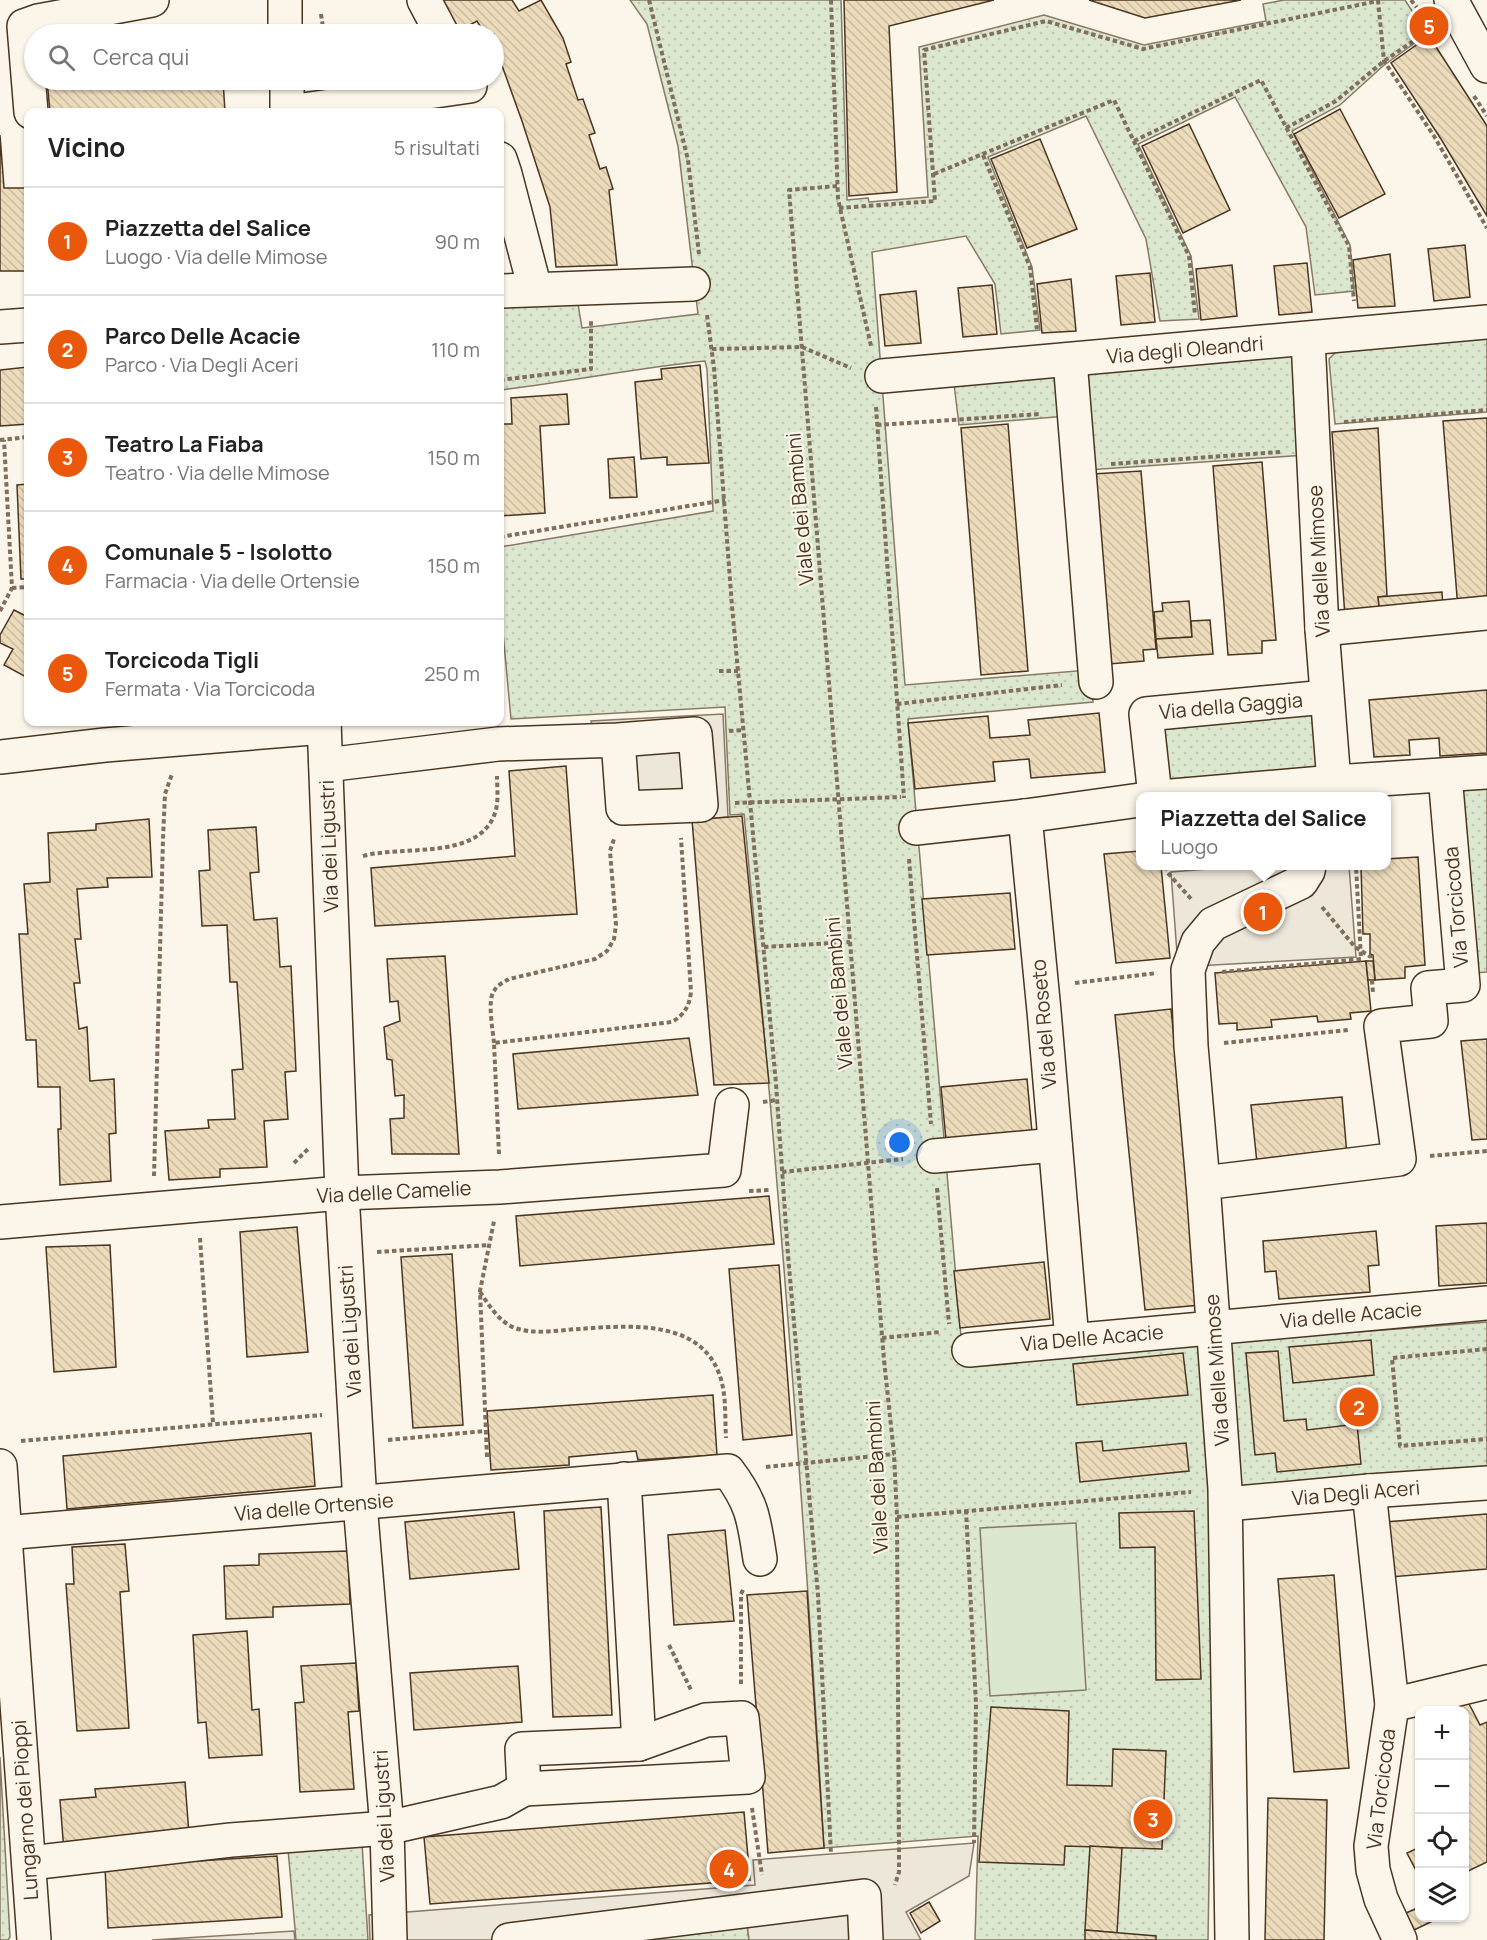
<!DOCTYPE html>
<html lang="it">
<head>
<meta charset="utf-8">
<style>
  body { margin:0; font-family:Manrope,sans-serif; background:#f6f6f6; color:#222 }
  .controls { position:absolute; right:18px; bottom:18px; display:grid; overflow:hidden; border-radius:12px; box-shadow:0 2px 4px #0004 }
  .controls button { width:54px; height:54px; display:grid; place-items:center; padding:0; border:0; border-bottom:2px solid #e0e0e0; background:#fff; color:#222; font:30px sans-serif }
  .you { position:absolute; left:900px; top:1143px; width:21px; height:21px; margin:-15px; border:4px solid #fff; border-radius:50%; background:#1a73e8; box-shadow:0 0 0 9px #1a73e833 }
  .badge { display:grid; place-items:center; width:39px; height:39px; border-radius:50%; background:#ea580c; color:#fff; font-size:20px; font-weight:700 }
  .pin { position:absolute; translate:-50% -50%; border:3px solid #fff; box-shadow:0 2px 6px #0006 }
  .popup { position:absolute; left:1136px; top:792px; width:255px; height:78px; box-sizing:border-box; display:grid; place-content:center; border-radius:12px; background:#fff; filter:drop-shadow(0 2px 4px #0005); font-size:20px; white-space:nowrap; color:#767676 }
  .popup b { font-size:22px; color:#222 }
  .popup::after { content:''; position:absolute; left:50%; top:100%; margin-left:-12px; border:12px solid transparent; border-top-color:#fff }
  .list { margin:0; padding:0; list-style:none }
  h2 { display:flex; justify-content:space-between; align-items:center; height:78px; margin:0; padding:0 24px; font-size:26px }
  h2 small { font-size:20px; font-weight:400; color:#767676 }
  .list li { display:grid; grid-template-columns:39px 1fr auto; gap:18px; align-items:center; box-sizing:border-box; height:108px; padding:0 24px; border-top:2px solid #e0e0e0 }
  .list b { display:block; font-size:22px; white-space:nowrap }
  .list p { margin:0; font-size:20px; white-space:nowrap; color:#767676 }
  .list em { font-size:20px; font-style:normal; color:#767676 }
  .icon { flex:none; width:33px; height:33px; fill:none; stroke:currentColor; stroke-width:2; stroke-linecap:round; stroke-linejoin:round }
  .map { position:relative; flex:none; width:1487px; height:1940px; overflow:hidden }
  .search { position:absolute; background:#fff; box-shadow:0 2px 4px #0004; left:24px; top:24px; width:480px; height:66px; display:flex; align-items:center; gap:15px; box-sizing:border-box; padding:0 21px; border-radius:33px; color:#767676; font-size:22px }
  .panel { position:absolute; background:#fff; box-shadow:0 2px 4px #0004; left:24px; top:108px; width:480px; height:618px; border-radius:12px }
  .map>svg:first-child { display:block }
  .park { fill:url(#park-dots); stroke:#887966; stroke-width:1.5 }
  .garden { fill:#dce7d0; stroke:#887966; stroke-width:1.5 }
  .parking { fill:#ede7d9; stroke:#887966; stroke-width:1.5 }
  .building { fill:url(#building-back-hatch); stroke:#4a3520; stroke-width:1.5 }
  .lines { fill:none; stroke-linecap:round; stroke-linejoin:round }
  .minor-casing { stroke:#4a3520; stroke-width:36 }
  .path { stroke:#7f6f5c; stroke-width:4; stroke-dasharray:4.5 3; stroke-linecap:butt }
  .minor { stroke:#fbf6e9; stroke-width:33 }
  .labels { text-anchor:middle; stroke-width:4.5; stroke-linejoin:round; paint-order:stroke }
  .street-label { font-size:20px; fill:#4a3520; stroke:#fbf6e9 }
</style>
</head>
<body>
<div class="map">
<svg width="1487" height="1940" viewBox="0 0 1487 1940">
  <defs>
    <pattern id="park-dots" width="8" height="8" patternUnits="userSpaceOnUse" patternTransform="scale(1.5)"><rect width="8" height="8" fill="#dce7d0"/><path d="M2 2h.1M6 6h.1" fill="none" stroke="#bec7b2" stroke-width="1.8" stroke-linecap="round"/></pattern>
    <pattern id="building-back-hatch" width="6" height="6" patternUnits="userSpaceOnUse" patternTransform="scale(1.5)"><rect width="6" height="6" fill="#ecdcbc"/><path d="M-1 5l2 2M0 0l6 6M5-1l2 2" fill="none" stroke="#ccbda1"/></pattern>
  </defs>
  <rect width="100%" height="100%" fill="#fbf6e9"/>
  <g class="park">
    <path d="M630 0H841L847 200 868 198 869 202 928 197 919 47 1044 15 1144 45 1266 21 1263 4 1284 0H1405L1427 34 1383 66 1340 105 1292 131 1350 245 1354 291 1315 295 1306 227 1235 97 1138 144 1191 256 1199 319 1160 321 1146 239 1086 116 988 157 1032 267 1040 330 1001 334 995 284 966 236 872 252 905 685 1089 670 1093 702 908 719 963 1360 1210 1337 1215 1502 1208 1940H975L978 1836 824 1848C804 1503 777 1158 744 814L730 815 725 707 511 719 500 601V547L713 511 707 369 705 361C636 368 568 382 500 390V304L577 298 582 328 698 314 678 146 647 24Z"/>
    <polygon points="1487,338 1487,412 1335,424 1329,359 1338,350"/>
    <polygon points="1300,352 1306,455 1073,471 1067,416 959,425 954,384"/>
    <polygon points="1318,705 1324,773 1163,789 1155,721"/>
    <polygon points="1487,784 1487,972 1474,973 1457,786"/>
    <polygon points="1487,1322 1487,1471 1237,1491 1226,1342"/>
    <polygon points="0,1757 10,1937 8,1940 0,1940"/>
    <polygon points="362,1843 368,1940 296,1940 288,1849"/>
    <polygon points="747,1923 749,1940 649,1940 657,1931"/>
  </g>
  <polygon class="garden" points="1076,1523 1086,1690 990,1696 980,1528"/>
  <g class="parking">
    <polygon points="723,714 728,817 692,820 611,821 604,761 591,721"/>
    <polygon points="1245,866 1349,866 1356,957 1178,967 1171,872"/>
    <polygon points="974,1843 969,1876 906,1912 921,1940 749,1940 747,1923 657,1931 649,1940 370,1940 369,1915 755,1885 753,1860"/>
    <polygon points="294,1931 295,1940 152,1940"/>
  </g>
  <g class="building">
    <polygon points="440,0 512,0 519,11 541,0 563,38 571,62 566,64 578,100 583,99 595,133 589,135 600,169 606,167 613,189 609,190 617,265 556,267 550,207 522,121 500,60 494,49 494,34 485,34 477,21 459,31"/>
    <polygon points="844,0 994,0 889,26 897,192 849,196"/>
    <polygon points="1089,0 1241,0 1145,18"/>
    <polygon points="1429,36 1487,126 1487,216 1441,139 1391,63"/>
    <polygon points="47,80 223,80 225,112 50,112"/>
    <polygon points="1340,109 1385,194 1339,218 1294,134"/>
    <polygon points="1189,124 1230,210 1183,233 1142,146"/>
    <polygon points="0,135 4,188 28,188 28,271 0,271"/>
    <polygon points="1040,139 1077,229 1027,248 991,159"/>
    <polygon points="1465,245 1470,297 1434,301 1428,249"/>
    <polygon points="1390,254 1395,306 1358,308 1353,260"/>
    <polygon points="1307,263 1312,312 1279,315 1274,266"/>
    <polygon points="1232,265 1237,316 1201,320 1196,269"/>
    <polygon points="1150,273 1155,322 1121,325 1116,276"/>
    <polygon points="1071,279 1076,331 1042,333 1037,284"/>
    <polygon points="992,285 997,334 963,337 958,288"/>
    <polygon points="916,291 921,343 885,346 880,295"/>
    <polygon points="700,365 709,463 667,465 667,457 641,459 635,382 662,379 661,369"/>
    <polygon points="28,367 28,424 0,426 0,370"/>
    <polygon points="567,394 569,424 540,426 545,513 500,516 500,424 512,424 511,398"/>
    <polygon points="1487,418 1487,607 1458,609 1443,421"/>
    <polygon points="1008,424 1028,671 981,675 961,428"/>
    <polygon points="1378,428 1387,596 1378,597 1380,614 1345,617 1332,432"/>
    <polygon points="634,457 637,497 610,498 608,459"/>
    <polygon points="1262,462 1276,640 1262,641 1262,653 1228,655 1213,466"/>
    <polygon points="1141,471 1156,649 1143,650 1144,661 1109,664 1093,474"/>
    <polygon points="28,484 28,579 21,579 17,485"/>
    <polygon points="1442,592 1443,608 1380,614 1378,597"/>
    <polygon points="1189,601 1192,637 1156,639 1154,612 1163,611 1162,603"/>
    <polygon points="14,610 28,617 28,678 4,665 13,649 0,643 0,635"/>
    <polygon points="1210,620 1213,654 1158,658 1156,639 1192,637 1191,621"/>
    <polygon points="1487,690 1487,753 1440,756 1439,738 1409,740 1410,755 1374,757 1369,700"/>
    <polygon points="1099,713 1105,772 1031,778 1029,759 993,762 995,781 915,789 908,723 988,716 990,738 1030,735 1028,720"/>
    <polygon points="566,766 577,914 375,926 371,868 515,856 509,771"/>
    <polygon points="742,816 769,1083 714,1085 692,820"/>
    <polygon points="149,819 152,877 107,878 108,887 77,889 81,939 75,939 80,983 74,983 79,1029 87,1027 90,1081 114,1079 116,1133 109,1134 111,1181 60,1185 58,1129 61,1129 60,1087 38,1087 36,1040 26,1040 19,934 28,934 24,884 50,882 48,833 96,830 96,824"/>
    <polygon points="256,827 259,872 250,873 254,920 277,918 280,967 291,966 296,1071 285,1072 288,1119 264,1121 267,1167 220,1169 220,1177 169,1180 165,1131 209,1128 208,1120 235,1119 232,1070 243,1069 237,982 230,982 227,925 202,926 199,871 210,870 208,830"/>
    <polygon points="1140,851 1140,866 1161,866 1170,958 1116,963 1104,854"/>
    <polygon points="1418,857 1425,965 1405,967 1405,978 1375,980 1373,955 1370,954 1370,934 1363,934 1361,866 1386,866 1386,859"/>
    <polygon points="1010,893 1015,949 927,955 922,899"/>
    <polygon points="445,956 459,1154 392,1154 390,1119 404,1118 404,1095 395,1096 392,1060 387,1059 384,1027 400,1021 398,1001 390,1002 387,959"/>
    <polygon points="1366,961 1371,1011 1350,1013 1351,1019 1318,1022 1317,1016 1271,1020 1272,1027 1237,1030 1237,1023 1219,1024 1215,973"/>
    <polygon points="1366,961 1373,961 1375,980 1368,980"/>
    <polygon points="1171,1009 1201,1305 1145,1310 1115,1015"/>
    <polygon points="689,1038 698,1095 518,1109 513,1054"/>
    <polygon points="1487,1039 1487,1139 1472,1140 1461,1041"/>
    <polygon points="1027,1079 1032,1132 946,1140 941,1087"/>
    <polygon points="1342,1097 1347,1155 1257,1163 1251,1105"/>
    <polygon points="769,1196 774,1244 520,1266 516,1216"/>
    <polygon points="1487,1223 1487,1283 1439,1286 1436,1226"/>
    <polygon points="297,1227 308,1352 247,1357 240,1232"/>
    <polygon points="1376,1231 1379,1265 1368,1266 1370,1292 1279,1299 1276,1271 1265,1272 1263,1241"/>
    <polygon points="110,1245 116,1367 54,1372 46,1247"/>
    <polygon points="452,1254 463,1425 413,1428 401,1257"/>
    <polygon points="1044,1262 1050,1319 960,1328 954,1271"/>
    <polygon points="779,1265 792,1435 743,1440 729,1269"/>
    <polygon points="1371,1340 1374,1375 1293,1383 1289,1347"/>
    <polygon points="1278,1351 1284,1421 1306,1419 1307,1430 1357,1424 1361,1464 1277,1472 1275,1453 1255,1455 1246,1353"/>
    <polygon points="1183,1353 1188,1395 1077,1405 1073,1364"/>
    <polygon points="713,1395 717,1455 638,1460 636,1451 569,1457 569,1465 491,1470 487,1411"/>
    <polygon points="311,1433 315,1486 67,1509 63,1456"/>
    <polygon points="1102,1441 1103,1451 1186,1443 1189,1471 1080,1482 1076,1443"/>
    <polygon points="601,1507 612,1715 553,1717 544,1511"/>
    <polygon points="1194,1511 1201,1679 1156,1680 1155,1547 1120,1548 1119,1513"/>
    <polygon points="514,1512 519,1569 410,1579 405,1522"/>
    <polygon points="1487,1514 1487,1569 1390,1577 1385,1522"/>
    <polygon points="725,1530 734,1621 674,1625 668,1535"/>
    <polygon points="125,1544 129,1591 120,1592 129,1728 77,1731 66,1584 74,1584 72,1547"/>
    <polygon points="348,1551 350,1604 273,1607 273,1617 226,1619 224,1566 259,1565 259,1554"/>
    <polygon points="1334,1575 1349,1768 1294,1772 1278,1579"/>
    <polygon points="807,1591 824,1848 768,1853 747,1595"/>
    <polygon points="247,1631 252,1710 259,1709 262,1755 209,1758 206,1722 198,1723 193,1635"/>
    <polygon points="356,1663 359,1711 348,1712 354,1789 300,1792 295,1703 304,1702 301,1666"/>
    <polygon points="518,1666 522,1722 414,1730 410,1673"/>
    <polygon points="1467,1700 1480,1725 1487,1722 1487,1862 1464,1873 1464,1710 1446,1710"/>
    <polygon points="991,1707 1069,1711 1067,1785 1112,1786 1113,1749 1166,1751 1162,1849 1065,1846 1064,1865 979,1862"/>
    <polygon points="185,1782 189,1834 64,1852 60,1800 96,1797 95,1789"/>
    <polygon points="1268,1798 1327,1800 1324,1940 1265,1940"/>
    <polygon points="744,1812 750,1880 430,1904 424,1837"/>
    <polygon points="1090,1846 1122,1848 1117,1933 1085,1930"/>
    <polygon points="1420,1847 1420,1878 1407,1853"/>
    <polygon points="277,1856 282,1917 108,1928 105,1867"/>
    <polygon points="929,1902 940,1921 921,1933 910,1913"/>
    <polygon points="1420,1907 1420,1918 1439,1918 1414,1930 1406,1913"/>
    <polygon points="1085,1930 1156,1936 1156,1940 1085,1940"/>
  </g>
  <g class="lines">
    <g class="minor-casing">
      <g id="minor">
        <polyline points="285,0 285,34"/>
        <polyline points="424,0 442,34"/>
        <polyline points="1451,0 1487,66"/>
        <polyline points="287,80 287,112"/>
        <polyline points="31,112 24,26 38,21 152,0"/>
        <polyline points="289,112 470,86"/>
        <polyline points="500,159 505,174 535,289"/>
        <polyline points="500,291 693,284"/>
        <polyline points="0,327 28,325"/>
        <polyline points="1308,339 1322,629 1334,782"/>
        <polyline points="1070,360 1096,682"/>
        <polyline points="882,376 1487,322"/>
        <polyline points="1322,629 1487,613"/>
        <polyline points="324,722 342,1193 360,1503 387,1828 390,1940"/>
        <polyline points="0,757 105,745 324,727"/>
        <polyline points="326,765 498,744 618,740 623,808 701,805 695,734 618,740"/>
        <polyline points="1155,796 1146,714 1326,697"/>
        <polyline points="1172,796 1334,782 1487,772"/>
        <polyline points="1025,816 1044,1011 1072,1340"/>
        <polyline points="916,828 1025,816 1140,800"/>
        <polyline points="934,1156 1055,1145"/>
        <polyline points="1203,1183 1399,1159 1381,1026 1431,1021 1428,988 1463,985 1445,775"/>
        <polyline points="0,1222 342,1193 500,1187 724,1170 732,1105"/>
        <polyline points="969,1350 1487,1303"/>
        <polyline points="0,1466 34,1940"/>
        <polyline points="624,1479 639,1744"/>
        <polyline points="1369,1491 1392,1705"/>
        <polyline points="1226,1504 1369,1491 1487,1483"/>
        <path d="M4 1533 728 1471C753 1504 754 1520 760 1559"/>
        <polygon points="742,1718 748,1777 524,1789 522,1749 639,1744 706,1720"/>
        <polyline points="30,1863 231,1840 387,1828 501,1802 524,1789"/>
        <polyline points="509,1940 864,1896 866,1940"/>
        <polyline points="1232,1940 1225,1489 1203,1183 1191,1046 1188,970 1198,942 1213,924 1301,882 1308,871 1309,866"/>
        <polyline points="1400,1940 1381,1899 1373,1870 1371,1846 1392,1705 1487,1682"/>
      </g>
    </g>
    <g class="path">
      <polyline points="649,0 688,160 699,254"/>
      <polyline points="831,0 838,199 871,346"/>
      <polyline points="1378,0 1384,61 1434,136 1487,228"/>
      <polyline points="1411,0 1418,9"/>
      <polyline points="321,14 324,34"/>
      <polyline points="1474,96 1487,116"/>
      <polyline points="1286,128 1336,101 1384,61 1431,29"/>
      <polyline points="1134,141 1261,80 1349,246 1354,301"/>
      <polyline points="983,155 1030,267 1037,329"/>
      <polyline points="934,174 1114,100 1189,256 1195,315"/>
      <polyline points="837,186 789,190 884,1360 894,1454 897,1517 899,1848 899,1872 895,1885"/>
      <polyline points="839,208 935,201 924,50 1046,21 1143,49 1378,1"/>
      <polyline points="707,315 714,368 732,606 776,1084 788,1255 818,1595 831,1854"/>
      <polyline points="712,349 802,347 851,368"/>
      <polyline points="500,380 591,369 591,320"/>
      <polyline points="876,407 904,798"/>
      <polyline points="1344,422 1487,410"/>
      <polyline points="877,425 1040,414"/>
      <polyline points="0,440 28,437"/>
      <polyline points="1111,464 1280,452"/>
      <polyline points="500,537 725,500"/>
      <polyline points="12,588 28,587"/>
      <polyline points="0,611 12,588 4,440"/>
      <polyline points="719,671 738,671"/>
      <polyline points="897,704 1062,685"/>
      <polyline points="729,731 744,730"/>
      <polyline points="735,803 901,797"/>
      <path d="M363 856C402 845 479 861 495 813 499 802 497 787 497 776"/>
      <polyline points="909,859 931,1124"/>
      <polyline points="1166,866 1167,872 1193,901"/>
      <polyline points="1322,907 1355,947 1371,957 1371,961"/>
      <polyline points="764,947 850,942"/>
      <polyline points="1222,972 1361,959 1356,866"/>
      <polyline points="1372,980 1373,993"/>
      <polyline points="1075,983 1157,973"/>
      <path d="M494 1043C493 1031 487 1000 494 991 497 985 504 982 509 979L595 959 607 951 614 939 616 925 610 851 614 839"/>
      <polyline points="1224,1043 1348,1030"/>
      <polyline points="763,1102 777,1100"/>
      <path d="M499 1154 494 1043 672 1022C684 1015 689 1007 691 992L681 838"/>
      <polyline points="1430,1156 1487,1151"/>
      <polyline points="294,1163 308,1149"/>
      <polyline points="782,1172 903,1159"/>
      <polyline points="154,1176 163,839 165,794 172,774"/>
      <polyline points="937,1188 949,1324"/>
      <polyline points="749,1191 770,1190"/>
      <polyline points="200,1238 213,1423"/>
      <polyline points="377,1252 489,1245"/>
      <path d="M480 1292C489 1305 499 1322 515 1328 535 1335 558 1330 579 1329 633 1325 710 1318 723 1388 726 1404 725 1422 726 1438"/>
      <polyline points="882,1338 940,1332"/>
      <polyline points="1487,1349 1392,1358 1400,1446 1487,1439"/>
      <polyline points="388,1440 485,1431"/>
      <polyline points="21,1441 322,1415"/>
      <polyline points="487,1457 480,1291 494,1221"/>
      <polyline points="766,1467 894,1454"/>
      <polyline points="966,1510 976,1704 974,1843"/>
      <polyline points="897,1517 1191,1492"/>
      <polyline points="669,1645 692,1692"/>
      <polyline points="741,1684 741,1594 744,1588"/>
      <polyline points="752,1808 762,1875"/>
    </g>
    <use href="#minor" class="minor"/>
  </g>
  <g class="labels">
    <g class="street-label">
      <text transform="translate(1185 350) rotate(-5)" y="7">Via degli Oleandri</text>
      <text transform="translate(800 509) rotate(-95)" y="7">Viale dei Bambini</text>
      <text transform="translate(1319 561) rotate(-93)" y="7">Via delle Mimose</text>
      <text transform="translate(1231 706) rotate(-5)" y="7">Via della Gaggia</text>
      <text transform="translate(329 846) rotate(-92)" y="7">Via dei Ligustri</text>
      <text transform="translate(1456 907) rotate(-95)" y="7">Via Torcicoda</text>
      <text transform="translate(839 993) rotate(-95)" y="7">Viale dei Bambini</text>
      <text transform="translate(1044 1024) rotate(-95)" y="7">Via del Roseto</text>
      <text transform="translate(394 1192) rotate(-3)" y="7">Via delle Camelie</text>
      <text transform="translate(1351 1315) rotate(-5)" y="7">Via delle Acacie</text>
      <text transform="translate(350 1331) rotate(-94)" y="7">Via dei Ligustri</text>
      <text transform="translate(1092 1338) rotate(-5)" y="7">Via Delle Acacie</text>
      <text transform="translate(1217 1370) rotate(-94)" y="7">Via delle Mimose</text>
      <text transform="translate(877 1477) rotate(-93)" y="7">Viale dei Bambini</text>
      <text transform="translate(1356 1493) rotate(-5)" y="7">Via Degli Aceri</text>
      <text transform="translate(314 1507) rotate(-5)" y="7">Via delle Ortensie</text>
      <text transform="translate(1381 1789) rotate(-83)" y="7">Via Torcicoda</text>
      <text transform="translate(25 1810) rotate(-94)" y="7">Lungarno dei Pioppi</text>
      <text transform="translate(384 1816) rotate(-93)" y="7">Via dei Ligustri</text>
    </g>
  </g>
</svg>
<div class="controls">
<button>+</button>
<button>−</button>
<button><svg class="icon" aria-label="locate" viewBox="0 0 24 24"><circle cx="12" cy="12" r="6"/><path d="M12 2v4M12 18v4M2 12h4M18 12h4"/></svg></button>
<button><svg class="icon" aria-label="layers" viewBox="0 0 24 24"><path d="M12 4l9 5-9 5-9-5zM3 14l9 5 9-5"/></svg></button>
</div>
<div class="you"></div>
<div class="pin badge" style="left:1263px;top:912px">1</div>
<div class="popup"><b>Piazzetta del Salice</b>Luogo</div>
<div class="pin badge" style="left:1359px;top:1407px">2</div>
<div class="pin badge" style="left:1153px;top:1819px">3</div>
<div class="pin badge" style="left:729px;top:1869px">4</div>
<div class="pin badge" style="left:1429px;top:26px">5</div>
<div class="search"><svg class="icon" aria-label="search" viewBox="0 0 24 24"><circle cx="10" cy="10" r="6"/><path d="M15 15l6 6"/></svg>Cerca qui</div>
<section class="panel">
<h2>Vicino<small>5 risultati</small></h2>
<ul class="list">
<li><span class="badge">1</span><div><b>Piazzetta del Salice</b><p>Luogo · Via delle Mimose</p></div><em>90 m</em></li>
<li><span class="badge">2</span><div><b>Parco Delle Acacie</b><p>Parco · Via Degli Aceri</p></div><em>110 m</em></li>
<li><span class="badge">3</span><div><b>Teatro La Fiaba</b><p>Teatro · Via delle Mimose</p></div><em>150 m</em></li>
<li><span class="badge">4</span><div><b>Comunale 5 - Isolotto</b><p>Farmacia · Via delle Ortensie</p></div><em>150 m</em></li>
<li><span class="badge">5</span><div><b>Torcicoda Tigli</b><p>Fermata · Via Torcicoda</p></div><em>250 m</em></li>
</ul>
</section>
</div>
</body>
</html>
